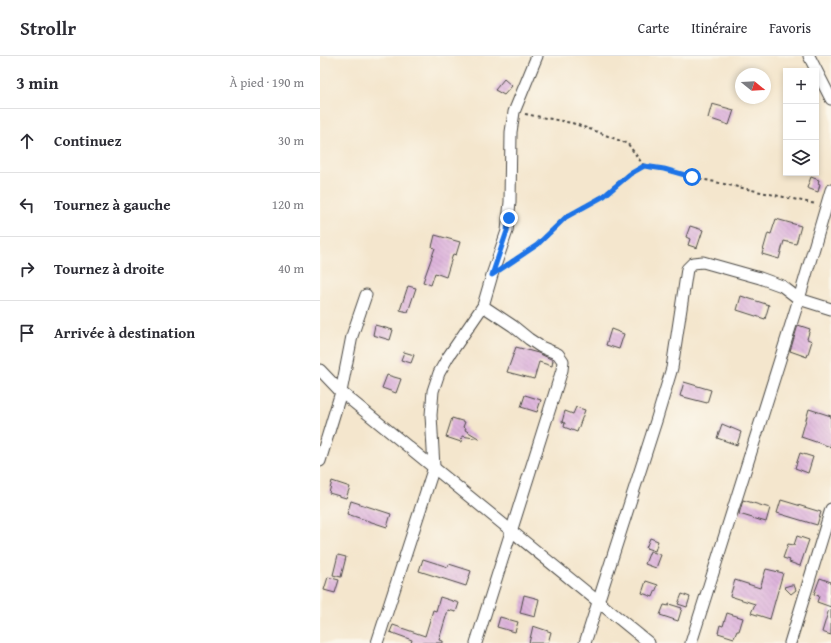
<!DOCTYPE html>
<html lang="fr">
<head>
<meta charset="utf-8">
<style>
  body { margin:0; font-family:"Gentium Book Plus",serif; background:#f7f7f7; color:#2b2b33 }
  .controls { position:absolute; right:12px; top:12px; display:grid; overflow:hidden; border-radius:0px; box-shadow:0 2px 6px #0003 }
  .controls button { width:36px; height:36px; display:grid; place-items:center; padding:0; border:0; border-bottom:1px solid #e1e1e2; background:#fff; color:#2b2b33; font:20px sans-serif }
  .compass { position:absolute; left:415px; top:12px; width:36px; height:36px; border-radius:50%; background:#fff; box-shadow:0 2px 6px #0003; rotate:108deg }
  .stop { position:absolute; width:12px; height:12px; margin:-9px; border:3px solid #1a73e8; border-radius:50%; background:#fff }
  .stop.end { background:#1a73e8; border-color:#fff; box-shadow:0 1px 4px #0008 }
  .list { margin:0; padding:0; list-style:none }
  h2 { display:flex; justify-content:space-between; align-items:center; height:52px; margin:0; padding:0 16px; font-size:17px }
  h2 small { font-size:13px; font-weight:400; color:#7c7c81 }
  .list li { display:grid; grid-template-columns:26px 1fr auto; gap:12px; align-items:center; box-sizing:border-box; height:64px; padding:0 16px; border-top:1px solid #e1e1e2 }
  .list b { display:block; font-size:15px; white-space:nowrap }
  .list em { font-size:13px; font-style:normal; color:#7c7c81 }
  .icon { flex:none; width:22px; height:22px; fill:none; stroke:currentColor; stroke-width:2; stroke-linecap:round; stroke-linejoin:round }
  .map { position:relative; flex:none; width:511px; height:587px; overflow:hidden }
  header { display:flex; align-items:center; gap:24px; box-sizing:border-box; height:56px; padding:0 20px; background:#fff; border-bottom:1px solid #e1e1e2 }
  header strong { font-size:19px }
  nav { display:flex; gap:22px; margin-inline-start:auto; font-size:14px }
  main { display:flex }
  aside { flex:1; background:#fff }
  .map>svg:first-child { display:block }
  .building { fill:url(#building-back-hatch) }
  .lines { fill:none; stroke-linecap:round; stroke-linejoin:round }
  .street-casing { stroke:#494743; stroke-width:13 }
  .path { stroke:#494743; stroke-width:2; stroke-dasharray:3 3; stroke-linecap:butt }
  .street { stroke:#fff; stroke-width:11 }
  .route { stroke:#1a73e8; stroke-width:5 }
</style>
</head>
<body>
<header>
<strong>Strollr</strong>
<nav><a>Carte</a><a>Itinéraire</a><a>Favoris</a></nav>
</header>
<main>
<aside>
<h2>3 min<small>À pied · 190 m</small></h2>
<ul class="list">
<li><svg class="icon" aria-label="ahead" viewBox="0 0 24 24"><path d="M12 20V5M6 11l6-6 6 6"/></svg><div><b>Continuez</b></div><em>30 m</em></li>
<li><svg class="icon" aria-label="left" viewBox="0 0 24 24"><path d="M17 20v-9H6M10 6l-5 5 5 5"/></svg><div><b>Tournez à gauche</b></div><em>120 m</em></li>
<li><svg class="icon" aria-label="right" viewBox="0 0 24 24"><path d="M7 20v-9h11M14 6l5 5-5 5"/></svg><div><b>Tournez à droite</b></div><em>40 m</em></li>
<li><svg class="icon" aria-label="arrive" viewBox="0 0 24 24"><path d="M6 21V4h12l-3 4 3 4H6"/></svg><div><b>Arrivée à destination</b></div></li>
</ul>
</aside>
<div class="map">
<svg width="511" height="587" viewBox="0 0 511 587">
  <defs>
    <pattern id="building-back-hatch" width="6" height="6" patternUnits="userSpaceOnUse"><rect width="6" height="6" fill="#ddb3db"/><path d="M-1 5l2 2M0 0l6 6M5-1l2 2" fill="none" stroke="#be9abc"/></pattern>
  </defs>
  <rect width="100%" height="100%" fill="#fbf7ec"/>
  <filter id="ink" filterUnits="userSpaceOnUse"><feTurbulence type="fractalNoise" baseFrequency=".025" numOctaves="2"/><feDisplacementMap in="SourceGraphic" scale="8" xChannelSelector="R" yChannelSelector="G"/><feConvolveMatrix kernelMatrix="1 2 1 2 8 2 1 2 1" color-interpolation-filters="sRGB"/></filter>
  <filter id="wash" filterUnits="userSpaceOnUse"><feTurbulence type="fractalNoise" baseFrequency=".012" numOctaves="4" result="noise"/><feDisplacementMap in="SourceGraphic" scale="16" xChannelSelector="R" yChannelSelector="G"/><feGaussianBlur stdDeviation="0.9" result="paint"/><feColorMatrix in="noise" values="0 0 0 0 0 0 0 0 0 0 0 0 0 0 0 0 0 1.4 0 .05"/><feComposite in="paint" operator="in"/></filter>
  <g filter="url(#wash)">
    <rect width="100%" height="100%" fill="#f4e6cd"/>
    <g id="blocks">
      <g class="building">
        <polygon points="184,23 192,30 184,39 175,34"/>
        <polygon points="392,48 414,54 409,69 388,62"/>
        <polygon points="491,121 499,124 498,127 500,128 498,136 487,132"/>
        <polygon points="456,163 481,170 476,188 464,185 459,203 442,198 448,177 451,178"/>
        <polygon points="370,170 383,174 377,192 368,189 370,183 366,181"/>
        <polygon points="115,179 140,186 136,199 133,198 126,221 115,217 111,229 103,226 115,192 112,191"/>
        <polygon points="88,230 96,232 88,256 80,254"/>
        <polygon points="421,240 449,249 445,263 417,254"/>
        <polygon points="55,269 73,274 70,284 53,279"/>
        <polygon points="478,269 490,273 487,283 492,285 487,301 470,295"/>
        <polygon points="291,273 304,278 299,293 286,289"/>
        <polygon points="196,291 218,297 233,304 232,310 219,306 214,323 187,316"/>
        <polygon points="84,296 94,299 91,307 81,304"/>
        <polygon points="67,319 81,323 76,337 62,332"/>
        <polygon points="364,326 391,334 387,347 360,340"/>
        <polygon points="205,339 221,344 217,356 201,351"/>
        <polygon points="256,351 265,354 257,376 244,371 245,367 242,366 245,355 253,358"/>
        <polygon points="489,353 511,360 511,391 481,381"/>
        <polygon points="132,362 145,366 143,371 146,372 145,374 160,383 142,380 141,386 126,381"/>
        <polygon points="402,368 421,376 417,389 397,382"/>
        <polygon points="480,397 493,401 488,417 475,412"/>
        <polygon points="12,425 30,431 26,442 9,437"/>
        <polygon points="423,444 450,452 446,466 419,458"/>
        <polygon points="461,444 501,456 497,469 457,457"/>
        <polygon points="31,445 71,458 67,471 27,458"/>
        <polygon points="477,480 489,484 480,510 469,506 470,504 463,502 468,488 474,489"/>
        <polygon points="330,482 338,485 335,495 326,492"/>
        <polygon points="330,495 341,499 336,512 325,508"/>
        <polygon points="18,499 26,501 21,521 13,519"/>
        <polygon points="103,503 128,511 129,508 151,515 146,530 99,515"/>
        <polygon points="446,513 463,517 450,563 431,557 435,548 410,540 415,524 440,532"/>
        <polygon points="8,521 19,524 15,537 4,534"/>
        <polygon points="500,522 511,526 511,551 497,546 499,540 494,538"/>
        <polygon points="326,525 338,529 333,541 322,537"/>
        <polygon points="471,529 474,529 476,534 471,538 464,531"/>
        <polygon points="362,538 370,541 367,551 358,548"/>
        <polygon points="204,539 219,543 215,561 200,557"/>
        <polygon points="120,541 139,547 136,556 128,554 119,584 123,585 123,587 91,587 92,584 70,576 73,569 105,580 113,554 116,555"/>
        <polygon points="349,548 362,552 358,565 340,559 344,549 349,550"/>
        <polygon points="509,553 511,554 511,579 502,576"/>
        <polygon points="407,557 423,562 419,575 417,575 414,582 398,577 400,569 403,570"/>
        <polygon points="180,561 198,566 195,576 177,571"/>
        <polygon points="213,570 231,576 228,587 209,587"/>
      </g>
    </g>
  </g>
  <g filter="url(#ink)">
    <use href="#blocks" fill-opacity="0" stroke="#494743" stroke-width="1"/>
    <g class="lines">
      <g class="street-casing">
        <g id="street">
          <polyline points="489,0 511,43"/>
          <polyline points="0,314 21,336 329,587"/>
          <polyline points="0,405 21,336 32,280 46,239"/>
          <polyline points="57,587 114,411 111,359 113,335 119,317 128,301 163,250 172,219 187,175 190,146 191,76 194,56 217,0"/>
          <polyline points="156,587 242,314 243,305 238,298 221,291 209,283 193,270 163,250"/>
          <polyline points="265,587 337,362 352,312 367,213 373,207 383,206 440,222 462,230 479,243 511,253"/>
          <polyline points="371,587 479,243 511,134"/>
          <polyline points="470,587 511,453"/>
        </g>
      </g>
      <g class="path">
        <polyline points="205,58 252,67 278,76 308,88 324,110 344,113 372,121 496,148"/>
        <polyline points="186,209 217,189 246,161 283,140 310,118 324,110"/>
      </g>
      <use href="#street" class="street"/>
    </g>
  </g>
  <g class="lines" filter="url(#ink)">
    <polyline class="route" points="189,162 187,175 172,219 217,189 246,161 284,140 310,118 324,110 344,113 372,121"/>
  </g>
</svg>
<div class="controls">
<button>+</button>
<button>−</button>
<button><svg class="icon" aria-label="layers" viewBox="0 0 24 24"><path d="M12 4l9 5-9 5-9-5zM3 14l9 5 9-5"/></svg></button>
</div>
<svg class="compass" viewBox="-18 -18 36 36"><path d="M0-13l5 13h-10z" fill="#e53935"/><path d="M0 13l5-13h-10z" fill="#7c7c81"/></svg>
<div class="stop" style="left:372px;top:121px"></div>
<div class="stop end" style="left:189px;top:162px"></div>
</div>
</main>
</body>
</html>
